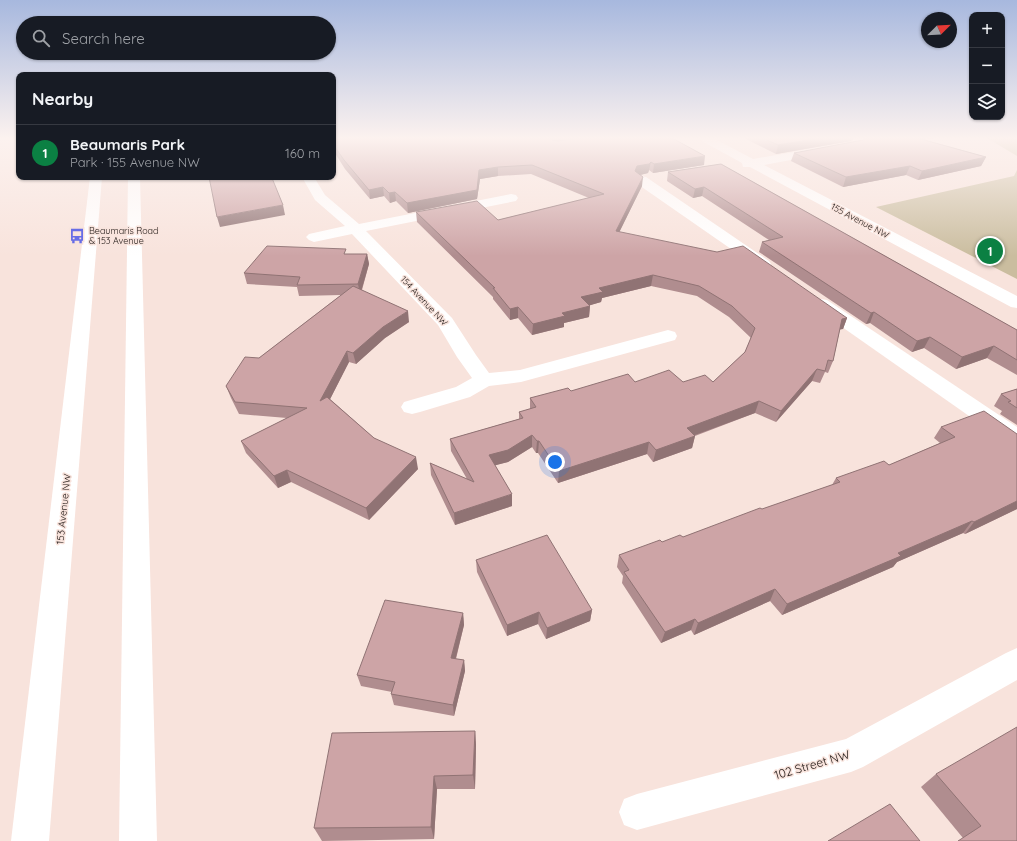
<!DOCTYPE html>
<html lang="en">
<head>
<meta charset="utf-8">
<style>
  body { margin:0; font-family:Quicksand,sans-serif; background:#242831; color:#f1f3f6 }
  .controls { position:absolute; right:12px; top:12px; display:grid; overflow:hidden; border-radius:8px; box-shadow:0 1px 3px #0004 }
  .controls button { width:36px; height:36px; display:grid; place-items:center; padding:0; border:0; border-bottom:1px solid #363941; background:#171b24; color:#f1f3f6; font:20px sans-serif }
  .compass { position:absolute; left:921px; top:12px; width:36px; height:36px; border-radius:50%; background:#171b24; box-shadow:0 1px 3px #0004; rotate:66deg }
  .you { position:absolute; left:555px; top:462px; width:14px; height:14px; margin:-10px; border:3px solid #fff; border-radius:50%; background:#1a73e8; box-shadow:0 0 0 6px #1a73e833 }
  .badge { display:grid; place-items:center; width:26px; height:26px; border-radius:50%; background:#0b8043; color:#fff; font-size:13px; font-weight:700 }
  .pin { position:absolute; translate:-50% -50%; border:2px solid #fff; box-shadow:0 1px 4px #0006 }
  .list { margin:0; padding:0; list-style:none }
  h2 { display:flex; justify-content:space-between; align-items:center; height:52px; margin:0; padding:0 16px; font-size:17px }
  h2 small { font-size:13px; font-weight:400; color:#9ea1a6 }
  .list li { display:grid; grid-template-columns:26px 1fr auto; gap:12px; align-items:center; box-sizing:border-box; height:56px; padding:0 16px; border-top:1px solid #363941 }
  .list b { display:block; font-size:15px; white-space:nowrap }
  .list p { margin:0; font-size:13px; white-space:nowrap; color:#9ea1a6 }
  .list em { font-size:13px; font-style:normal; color:#9ea1a6 }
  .icon { flex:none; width:22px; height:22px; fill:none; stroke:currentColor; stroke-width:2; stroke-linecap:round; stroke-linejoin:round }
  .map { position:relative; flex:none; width:1017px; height:841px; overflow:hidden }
  .search { position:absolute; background:#171b24; box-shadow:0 1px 3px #0004; left:16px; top:16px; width:320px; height:44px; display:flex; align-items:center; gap:10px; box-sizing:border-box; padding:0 14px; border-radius:22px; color:#9ea1a6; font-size:15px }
  .panel { position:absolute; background:#171b24; box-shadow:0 1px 3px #0004; left:16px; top:72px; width:320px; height:108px; border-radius:8px }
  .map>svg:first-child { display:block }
  .green { fill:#cabd9f }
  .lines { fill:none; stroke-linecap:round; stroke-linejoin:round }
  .minor { fill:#fff; fill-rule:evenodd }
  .major { fill:#fff; fill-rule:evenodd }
  .wall { fill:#b08d8f }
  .shaded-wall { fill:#907374 }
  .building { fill:#cda4a6; stroke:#907374 }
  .labels { text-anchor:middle; stroke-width:3; stroke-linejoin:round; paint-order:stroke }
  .far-street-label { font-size:9px; fill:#201916; stroke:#f8e3dc }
  .far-poi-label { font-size:9px; fill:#201916; stroke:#f8e3dc; text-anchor:start }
  .street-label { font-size:10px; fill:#201916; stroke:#f8e3dc }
  .near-street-label { font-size:12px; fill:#201916; stroke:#f8e3dc }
</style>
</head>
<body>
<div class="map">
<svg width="1017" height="841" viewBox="0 0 1017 841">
  <rect width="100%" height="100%" fill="#f8e3dc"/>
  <g class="green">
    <polygon points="987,138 1017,138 1017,156"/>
    <polygon points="1017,170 1017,279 876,207 1014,176"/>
  </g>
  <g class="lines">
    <g class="minor">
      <polygon points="698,138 713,138 753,159 852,142 855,138 867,138 860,147 764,165 1017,296 1017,308 1011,307 750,167 743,167 742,163 700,140"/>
      <polygon points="641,176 646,177 769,261 771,264 769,267 763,269 757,267 636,183 635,180 636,177"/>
      <polygon points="302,177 314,177 325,195 359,224 511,194 516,195 518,198 516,201 366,231 452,318 476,355 489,373 520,370 668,330 675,332 677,336 675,340 521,382 489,386 470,397 420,412 412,414 404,412 401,407 404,402 456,387 472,378 457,357 438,325 352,234 314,242 309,240 306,237 309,234 345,226 315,200"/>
      <polygon points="821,299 827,300 1017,427 1017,446 1009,444 815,308 812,304 815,300"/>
      <polygon points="1017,648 1017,680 863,767 851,772 637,830 624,825 619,812 624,799 637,794 846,739 1006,653"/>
    </g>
    <g class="major">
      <polygon points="90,177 102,177 49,841 11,841"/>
      <polygon points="128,177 140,177 157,841 119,841"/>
    </g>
  </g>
  <g class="wall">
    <polygon points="333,138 573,138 557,141 704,165 653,173 649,170 648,173 640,175 642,186 619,232 847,318 843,329 840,329 833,361 828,373 825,372 820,383 812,381 776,422 755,413 695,436 692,448 653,462 647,454 558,483 538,453 536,453 532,447 508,462 495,465 512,506 455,525 431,475 430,463 467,479 451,451 450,439 519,419 519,412 530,409 530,398 635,382 713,382 745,352 751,338 729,317 697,296 651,286 602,298 601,302 590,305 589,317 564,323 564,327 532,335 518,318 510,320 493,299 493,297 417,222 416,212 498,220 589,198 531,174 498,176 480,179 477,199 408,213 396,201 390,203 384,196 370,199 345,169 333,150"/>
    <polygon points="744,138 854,138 851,141 776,154"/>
    <polygon points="865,138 941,138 922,139 986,157 981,166 918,180 906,175 843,187 791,161 794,153 863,140"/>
    <polygon points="721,164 1017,330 1017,375 987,358 956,369 924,348 912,352 870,323 866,324 759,252 762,242 769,240 702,196 693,198 667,181 668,172"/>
    <polygon points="347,254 367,254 369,264 362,290 409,322 385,338 356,364 349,362 330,399 374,438 418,469 369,520 291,482 278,488 246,453 241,441 287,418 239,414 231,398 226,386 259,358 341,295 299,296 297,287 247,284 244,273"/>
    <polygon points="1017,389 1017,425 1000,414 1002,411 994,406 1001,394"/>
    <polygon points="941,427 1017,434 1017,509 965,534 963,533 897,562 893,567 782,615 770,601 694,635 691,630 661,643 622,583 623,576 617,567 619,555 662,542 683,537 832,485 836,478 889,465 940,443 934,438"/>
    <polygon points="476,560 592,610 590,621 546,639 538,624 507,636 477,572"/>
    <polygon points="463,613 464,625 456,659 464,660 465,671 454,716 394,705 391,694 392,692 361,686 357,675"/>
    <polygon points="475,731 476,745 475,789 437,789 434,839 322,841 314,828"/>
    <polygon points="936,774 1017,841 963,838 921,787"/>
  </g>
  <g class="shaded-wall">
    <polygon points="550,138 573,138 553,142"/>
    <polygon points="820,138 854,138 851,141 776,154 778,145"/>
    <polygon points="705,156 704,165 653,173 654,164"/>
    <polygon points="986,157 981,166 918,180 922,171"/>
    <polygon points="651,162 649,170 648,173 636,176 635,171 637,166"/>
    <polygon points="910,166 906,175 843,187 846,177"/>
    <polygon points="498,167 498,176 480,179 477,199 408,213 407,203 479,170"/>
    <polygon points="643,177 642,186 615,241 616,231"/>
    <polygon points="383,187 384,196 370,199 369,190"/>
    <polygon points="704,187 702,196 693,198 695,189"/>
    <polygon points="395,192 396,201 390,203 389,193"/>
    <polygon points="283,205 285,215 220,227 217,217"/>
    <polygon points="367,254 369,264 360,295 358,284"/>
    <polygon points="653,275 651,286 602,298 601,302 581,308 581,297 599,288"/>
    <polygon points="590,306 589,317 564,323 564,327 532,335 533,324 562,313"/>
    <polygon points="518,307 518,318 510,320 510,309"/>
    <polygon points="408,311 409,322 385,338 356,364 353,353 383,327"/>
    <polygon points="874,312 870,323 866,324 871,313"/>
    <polygon points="847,318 843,329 838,330 842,319"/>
    <polygon points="930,337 924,348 912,352 917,341"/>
    <polygon points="994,346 987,358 956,369 962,357"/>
    <polygon points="347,351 349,362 323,413 320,401"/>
    <polygon points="817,369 812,381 776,422 781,411"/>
    <polygon points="759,401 755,413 684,439 687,428"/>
    <polygon points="532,435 532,447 508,462 489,467 489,455"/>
    <polygon points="695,436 692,448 653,462 656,450"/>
    <polygon points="537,441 539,441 538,453 536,453"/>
    <polygon points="649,442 647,454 558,483 559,471"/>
    <polygon points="416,457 418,469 369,520 366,508"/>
    <polygon points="287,470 291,482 278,488 274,476"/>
    <polygon points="512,494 512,506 455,525 454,513"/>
    <polygon points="1017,501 1017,509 965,534 974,522"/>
    <polygon points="972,521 963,533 897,562 893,567 782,615 787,604 898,553"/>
    <polygon points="775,589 770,601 694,635 698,623"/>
    <polygon points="592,610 590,621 546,639 547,628"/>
    <polygon points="539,612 538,624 507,636 507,625"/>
    <polygon points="463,613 464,625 453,669 451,658"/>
    <polygon points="695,619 691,630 661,643 665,632"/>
    <polygon points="464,660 465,671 454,716 453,705"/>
    <polygon points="475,731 476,745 475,789 473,775"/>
    <polygon points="434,776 437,789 434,839 431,827"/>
  </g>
  <g class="building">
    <polygon points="333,138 551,138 552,140 558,141 578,138 672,138 705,156 654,164 651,162 649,164 637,166 635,171 643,177 616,231 717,252 743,246 847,318 842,319 833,361 828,360 825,371 817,369 781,411 759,401 687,428 695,436 656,450 649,442 559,471 539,441 537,441 532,435 508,450 489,455 512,494 454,513 430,463 474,482 450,439 523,418 519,412 536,407 530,398 568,388 571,391 628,374 635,382 669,370 683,382 705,375 713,382 745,352 755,328 732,306 699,286 653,275 599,288 603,292 581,297 590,306 562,313 565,316 533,324 518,307 510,309 493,288 495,288 416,212 477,201 498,220 604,194 532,165 498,167 479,170 477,190 407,203 395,192 389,193 383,187 369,190 344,160 333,144"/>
    <polygon points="763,138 820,138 778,145"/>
    <polygon points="865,138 917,138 986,157 922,171 910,166 846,177 794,153 863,140"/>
    <polygon points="721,164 1017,330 1017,360 994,346 962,357 930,337 917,341 874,312 871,313 762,242 783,237 704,187 695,189 668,172"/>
    <polygon points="209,177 270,177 270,178 272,178 283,205 217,217"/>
    <polygon points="267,246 346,249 344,254 367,254 358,284 297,285 300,277 244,273"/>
    <polygon points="353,286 408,311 383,327 353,353 347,351 320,401 327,397 374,438 416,457 366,508 287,470 274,476 241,441 307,408 235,402 226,386 245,357 259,358"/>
    <polygon points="1017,389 1017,408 1008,402 1011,401 1001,394"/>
    <polygon points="984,411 1017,434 1017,501 974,522 972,521 898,553 901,556 787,604 775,589 698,623 695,619 665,632 624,572 629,570 619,555 660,540 662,542 680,535 683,537 760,508 762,509 840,482 836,478 884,461 889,465 955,437 941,427"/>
    <polygon points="547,535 592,610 547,628 539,612 507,625 476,560"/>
    <polygon points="385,600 463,613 451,658 464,660 453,705 391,694 395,682 357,675"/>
    <polygon points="1017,727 1017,841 958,841 981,826 936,774"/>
    <polygon points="475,731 473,775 434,776 431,827 314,828 332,733"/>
    <polygon points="890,804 920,841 828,841"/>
  </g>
  <linearGradient id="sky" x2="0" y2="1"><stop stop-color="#a7b8de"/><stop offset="0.54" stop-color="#fcf2ef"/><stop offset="1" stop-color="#fcf2ef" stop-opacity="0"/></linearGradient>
  <rect width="1017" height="256" fill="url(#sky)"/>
  <defs>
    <g id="bus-bare" transform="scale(1.2)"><path d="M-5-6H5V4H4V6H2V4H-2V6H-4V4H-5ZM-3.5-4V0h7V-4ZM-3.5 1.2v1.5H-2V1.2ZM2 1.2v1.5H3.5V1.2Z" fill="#676de6" stroke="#f8e3dc" stroke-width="2.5" paint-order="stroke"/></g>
  </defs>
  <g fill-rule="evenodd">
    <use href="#bus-bare" x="77" y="236"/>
  </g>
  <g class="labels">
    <g class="far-street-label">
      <text transform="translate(860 221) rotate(28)" y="3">155 Avenue NW</text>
      <text transform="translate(424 301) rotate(47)" y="3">154 Avenue NW</text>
    </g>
    <g class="far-poi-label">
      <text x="89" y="234">Beaumaris Road<tspan x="89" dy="10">&amp; 153 Avenue</tspan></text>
    </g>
    <g class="street-label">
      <text transform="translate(63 509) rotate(-84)" y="4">153 Avenue NW</text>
    </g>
    <g class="near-street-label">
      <text transform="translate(812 765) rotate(-16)" y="4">102 Street NW</text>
    </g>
  </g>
</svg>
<div class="controls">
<button>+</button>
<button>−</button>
<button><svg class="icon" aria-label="layers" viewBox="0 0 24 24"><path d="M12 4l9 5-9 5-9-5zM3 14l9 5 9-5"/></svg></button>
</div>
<svg class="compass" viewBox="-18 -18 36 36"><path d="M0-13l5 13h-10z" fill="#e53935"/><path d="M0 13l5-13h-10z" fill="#9ea1a6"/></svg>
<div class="you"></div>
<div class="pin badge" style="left:990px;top:251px">1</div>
<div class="search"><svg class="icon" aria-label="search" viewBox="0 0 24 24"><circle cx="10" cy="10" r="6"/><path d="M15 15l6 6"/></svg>Search here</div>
<section class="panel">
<h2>Nearby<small></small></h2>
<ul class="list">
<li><span class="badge">1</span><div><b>Beaumaris Park</b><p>Park · 155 Avenue NW</p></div><em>160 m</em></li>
</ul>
</section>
</div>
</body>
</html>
